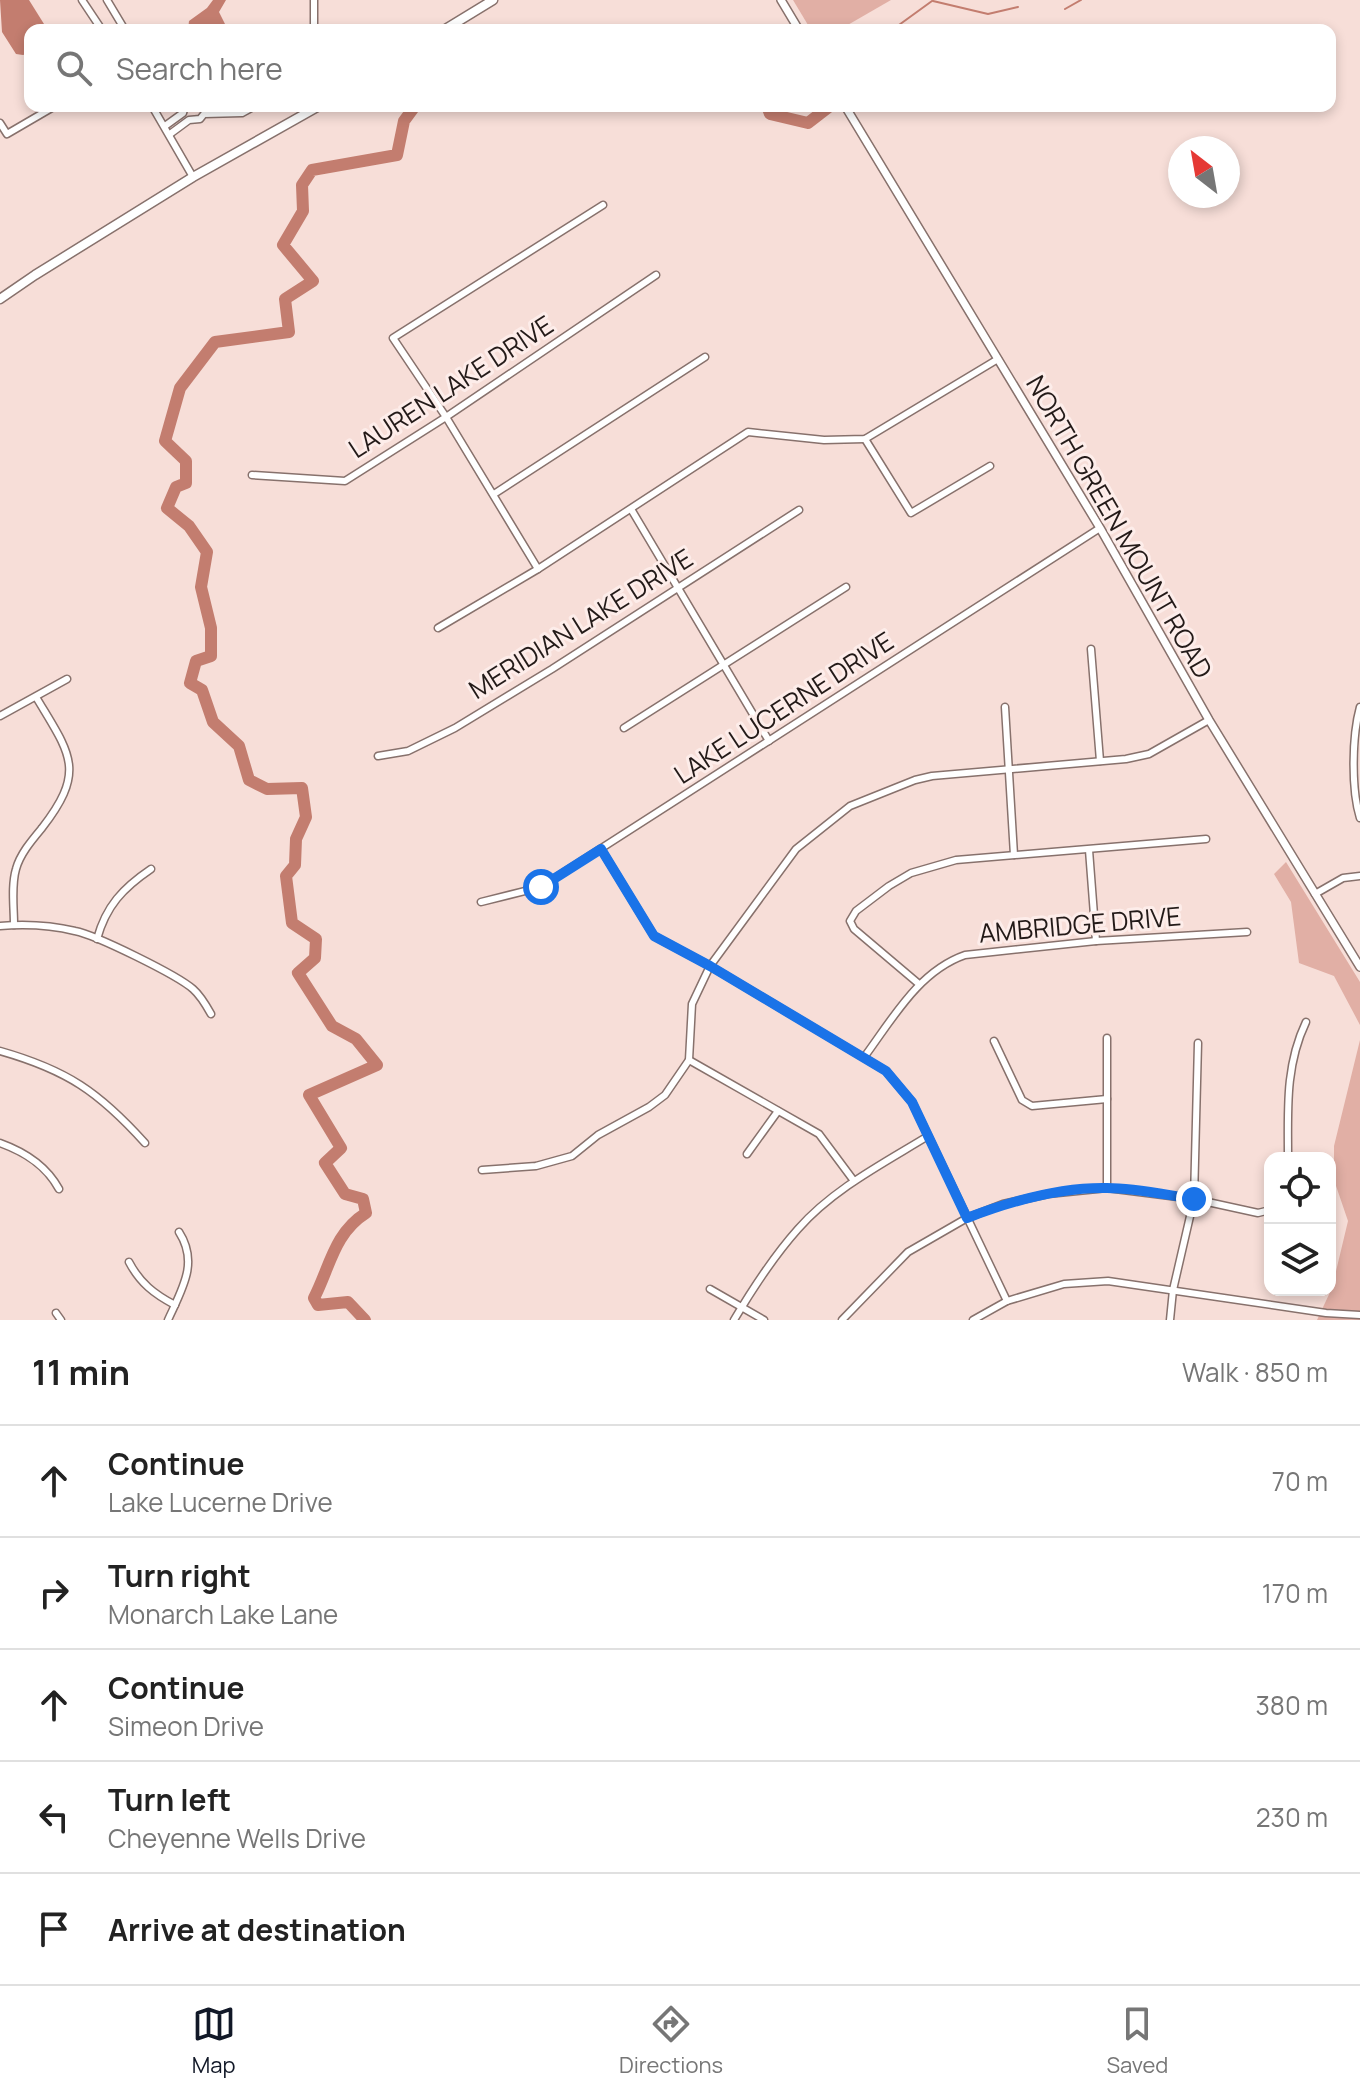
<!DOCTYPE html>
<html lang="en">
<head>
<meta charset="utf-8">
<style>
  body { margin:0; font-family:Manrope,sans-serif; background:#f6f6f6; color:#222 }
  .controls { position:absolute; right:24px; bottom:24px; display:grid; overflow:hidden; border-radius:16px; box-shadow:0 4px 12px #0003 }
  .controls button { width:72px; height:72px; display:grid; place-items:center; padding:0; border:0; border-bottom:2px solid #e0e0e0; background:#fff; color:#222; font:40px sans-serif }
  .compass { position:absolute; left:1168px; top:136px; width:72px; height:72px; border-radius:50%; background:#fff; box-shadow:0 4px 12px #0003; rotate:329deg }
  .stop { position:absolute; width:24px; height:24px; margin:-18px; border:6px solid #1a73e8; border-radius:50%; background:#fff }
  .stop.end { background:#1a73e8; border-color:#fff; box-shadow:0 2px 8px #0008 }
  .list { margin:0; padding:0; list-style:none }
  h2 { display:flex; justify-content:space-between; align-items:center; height:104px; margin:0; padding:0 32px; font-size:34px }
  h2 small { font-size:26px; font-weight:400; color:#767676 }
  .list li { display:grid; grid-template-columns:52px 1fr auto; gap:24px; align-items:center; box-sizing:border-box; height:112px; padding:0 32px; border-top:2px solid #e0e0e0 }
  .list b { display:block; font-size:30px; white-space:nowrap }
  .list p { margin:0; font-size:26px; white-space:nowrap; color:#767676 }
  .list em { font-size:26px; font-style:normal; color:#767676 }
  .icon { flex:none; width:44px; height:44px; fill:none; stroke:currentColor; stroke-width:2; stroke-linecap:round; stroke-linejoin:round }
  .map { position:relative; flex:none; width:1360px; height:1320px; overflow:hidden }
  .search { position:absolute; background:#fff; box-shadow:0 4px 12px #0003; left:24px; right:24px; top:24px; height:88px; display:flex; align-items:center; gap:20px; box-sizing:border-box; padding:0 28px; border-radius:16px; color:#767676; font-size:30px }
  .sheet { height:664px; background:#fff }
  nav { display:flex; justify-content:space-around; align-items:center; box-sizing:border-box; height:112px; border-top:2px solid #e0e0e0; background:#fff; font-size:22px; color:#767676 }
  nav a { display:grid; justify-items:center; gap:4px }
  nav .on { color:#111827 }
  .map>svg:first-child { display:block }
  .green { fill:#e1afa5 }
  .water { fill:#c37d6f }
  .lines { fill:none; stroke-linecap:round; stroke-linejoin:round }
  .stream { stroke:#c37d6f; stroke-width:2 }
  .river { stroke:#c37d6f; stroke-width:12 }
  .minor-casing { stroke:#87716c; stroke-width:9 }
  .tertiary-casing { stroke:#87716c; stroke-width:10 }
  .secondary-casing { stroke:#87716c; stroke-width:11 }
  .minor { stroke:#fff; stroke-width:6 }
  .tertiary { stroke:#fff; stroke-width:7 }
  .secondary { stroke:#fff; stroke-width:8 }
  .route { stroke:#1a73e8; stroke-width:10 }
  .labels { text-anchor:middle; stroke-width:6; stroke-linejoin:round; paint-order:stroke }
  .street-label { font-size:26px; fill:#231a18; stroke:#fdedea }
</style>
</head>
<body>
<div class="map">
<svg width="1360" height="1320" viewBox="0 0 1360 1320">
  <rect width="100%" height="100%" fill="#f7ded8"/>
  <g class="green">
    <polygon points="793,0 891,0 839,30 811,30"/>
    <polygon points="1286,862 1360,982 1360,1025 1334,976 1299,963 1291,902 1274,874"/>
    <polygon points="1360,1040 1360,1320 1317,1320 1332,1288 1348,1221 1334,1180 1334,1146"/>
  </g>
  <g class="water">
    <polygon points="0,0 29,0 44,24 39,30 30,30 30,53 23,55 16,54 2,32"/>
    <polygon points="213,0 226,0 219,12 228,30 188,30 189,21 207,8"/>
  </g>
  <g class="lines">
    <g class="stream">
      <polyline points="933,1 988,14 1018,7"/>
      <polyline points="1065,9 1081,0"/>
      <polyline points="892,30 932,1"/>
    </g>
    <g class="river">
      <polyline points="580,30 583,30"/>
      <polyline points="767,106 770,114 808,123 830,106"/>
      <path d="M365 1320 348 1302 318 1305 314 1298C330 1267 334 1233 366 1213L363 1199 345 1194 325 1163 341 1148 309 1095 377 1065 356 1039 332 1026 298 973 315 958 316 939 292 923 286 876 295 865 296 839 306 817 302 788 267 789 249 780 239 746 213 722 202 690 190 683 196 661 211 656V628L201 587 207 552 189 526 167 508 176 487 186 483V461L165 441 180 388 215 342 289 332 285 299 313 281 283 245 303 211 302 185 312 170 397 155 404 121 415 106"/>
    </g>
    <g class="minor-casing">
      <g id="minor">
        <polyline points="82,0 102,30"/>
        <polyline points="107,0 125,30"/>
        <polyline points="314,0 314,30"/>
        <polyline points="152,106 193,177"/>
        <polyline points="0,123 7,134 55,106"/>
        <polyline points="165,126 183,113 185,106"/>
        <polyline points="170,134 189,120 200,119 204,114 242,113 255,106"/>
        <polyline points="603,205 393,338 446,417 538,569 748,432 824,440 865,439 998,359"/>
        <polyline points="865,439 911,513 990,466"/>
        <polyline points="252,475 345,481 446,417 656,275"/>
        <polyline points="494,494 705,357"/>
        <polyline points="631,509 769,741"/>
        <polyline points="438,628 538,569"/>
        <polyline points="1091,649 1100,761"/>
        <polyline points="1005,707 1014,855"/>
        <path d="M1360 707C1352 736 1351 789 1360 818"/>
        <polyline points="0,716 67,679"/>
        <polyline points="624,728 846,587"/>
        <polyline points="378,756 408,751 455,728 552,669 799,510"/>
        <polyline points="601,849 654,936 710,966 886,1071 912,1102 1007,1301"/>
        <polyline points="1089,850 1096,941"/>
        <polyline points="1315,894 1343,878 1360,876"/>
        <polyline points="481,902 541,887 1100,528"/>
        <path d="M14 925C14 907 11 886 16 869 20 854 32 840 42 828 87 770 70 754 36 697"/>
        <path d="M0 926C25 924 50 925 75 931 96 935 177 975 193 989 201 996 206 1005 211 1014"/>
        <path d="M97 939C106 906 123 888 151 869"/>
        <polyline points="919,984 854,929 850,921 856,911 889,886 911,873 956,860 1206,839"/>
        <polyline points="1107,1038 1107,1188"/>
        <polyline points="994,1041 1022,1100 1032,1106 1107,1099"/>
        <path d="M0 1051C67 1070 99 1092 145 1143"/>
        <path d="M865 1056C893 1018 919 971 965 955L1096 941 1247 932"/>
        <polyline points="689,1060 819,1134 854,1181"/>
        <path d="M0 1143C25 1152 46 1165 59 1189"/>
        <polyline points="747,1154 778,1111"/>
        <path d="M1288 1158C1288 1110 1285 1066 1306 1022"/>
        <polyline points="482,1170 536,1166 572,1156 598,1135 649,1107 665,1095 689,1060 692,1004 710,966 796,849 850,806 915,780 932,776 1126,759 1149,754 1209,720"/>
        <path d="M129 1262C140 1283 154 1294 175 1305"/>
        <polyline points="710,1289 764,1320"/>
        <polyline points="56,1313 61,1320"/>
        <path d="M168 1320C182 1289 199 1263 179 1232"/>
        <path d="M734 1320C753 1288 773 1257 798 1229 833 1189 884 1163 928 1136"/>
        <polyline points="842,1320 908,1252 967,1218 1003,1204 1048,1194 1107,1188 1194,1199 1258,1213 1270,1210"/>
        <polyline points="973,1320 1007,1301 1064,1284 1108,1281 1326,1313 1360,1315"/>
        <polyline points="1170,1320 1173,1290 1194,1199 1198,1043"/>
      </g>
    </g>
    <g class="tertiary-casing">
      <g id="tertiary">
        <polyline points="781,0 799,30"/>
        <polyline points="845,106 1100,528 1209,720 1360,967"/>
      </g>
    </g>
    <g class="secondary-casing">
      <g id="secondary">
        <polyline points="444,30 493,0"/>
        <polyline points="0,299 35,275 193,177 319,106"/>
      </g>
    </g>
    <use href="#minor" class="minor"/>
    <use href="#tertiary" class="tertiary"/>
    <use href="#secondary" class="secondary"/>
  </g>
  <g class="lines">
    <path class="route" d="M541 887 601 849 654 936 710 966 886 1071 912 1102 967 1218C1011 1201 1059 1187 1107 1188 1136 1188 1166 1195 1194 1199"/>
  </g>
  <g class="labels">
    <g class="street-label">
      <text transform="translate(451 387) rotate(-33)" y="9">LAUREN LAKE DRIVE</text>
      <text transform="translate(1119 527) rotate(60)" y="9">NORTH GREEN MOUNT ROAD</text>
      <text transform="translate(581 624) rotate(-32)" y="9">MERIDIAN LAKE DRIVE</text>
      <text transform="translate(784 708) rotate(-33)" y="9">LAKE LUCERNE DRIVE</text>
      <text transform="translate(1080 925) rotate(-5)" y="9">AMBRIDGE DRIVE</text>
    </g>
  </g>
</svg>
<div class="controls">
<button><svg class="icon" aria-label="locate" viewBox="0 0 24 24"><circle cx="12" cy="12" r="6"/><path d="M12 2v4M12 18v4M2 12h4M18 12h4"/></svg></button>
<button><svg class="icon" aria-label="layers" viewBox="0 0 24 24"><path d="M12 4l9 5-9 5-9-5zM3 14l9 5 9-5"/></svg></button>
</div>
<svg class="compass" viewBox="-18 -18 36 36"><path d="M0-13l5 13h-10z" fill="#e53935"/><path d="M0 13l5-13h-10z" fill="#767676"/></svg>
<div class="stop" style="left:541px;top:887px"></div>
<div class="stop end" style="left:1194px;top:1199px"></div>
<div class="search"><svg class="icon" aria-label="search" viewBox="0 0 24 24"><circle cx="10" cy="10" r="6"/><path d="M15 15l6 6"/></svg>Search here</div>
</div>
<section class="sheet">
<h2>11 min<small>Walk · 850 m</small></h2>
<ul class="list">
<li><svg class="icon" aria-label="ahead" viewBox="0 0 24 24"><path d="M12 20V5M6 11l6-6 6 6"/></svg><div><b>Continue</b><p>Lake Lucerne Drive</p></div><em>70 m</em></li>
<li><svg class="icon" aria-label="right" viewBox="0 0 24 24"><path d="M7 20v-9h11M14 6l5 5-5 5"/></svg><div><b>Turn right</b><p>Monarch Lake Lane</p></div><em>170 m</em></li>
<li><svg class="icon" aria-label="ahead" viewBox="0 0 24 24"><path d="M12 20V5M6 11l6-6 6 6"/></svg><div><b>Continue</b><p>Simeon Drive</p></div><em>380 m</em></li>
<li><svg class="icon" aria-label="left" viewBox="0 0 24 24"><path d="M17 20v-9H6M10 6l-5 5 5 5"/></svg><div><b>Turn left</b><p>Cheyenne Wells Drive</p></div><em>230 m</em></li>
<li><svg class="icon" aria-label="arrive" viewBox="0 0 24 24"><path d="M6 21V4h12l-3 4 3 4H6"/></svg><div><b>Arrive at destination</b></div></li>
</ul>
</section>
<nav>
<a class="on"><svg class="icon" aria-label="map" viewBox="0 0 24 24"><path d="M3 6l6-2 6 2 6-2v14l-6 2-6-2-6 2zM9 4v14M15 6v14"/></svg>Map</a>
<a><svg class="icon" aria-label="directions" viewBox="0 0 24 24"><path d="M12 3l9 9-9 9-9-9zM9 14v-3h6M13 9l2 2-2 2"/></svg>Directions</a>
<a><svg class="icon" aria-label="saved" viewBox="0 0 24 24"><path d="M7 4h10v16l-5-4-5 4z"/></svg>Saved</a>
</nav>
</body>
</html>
